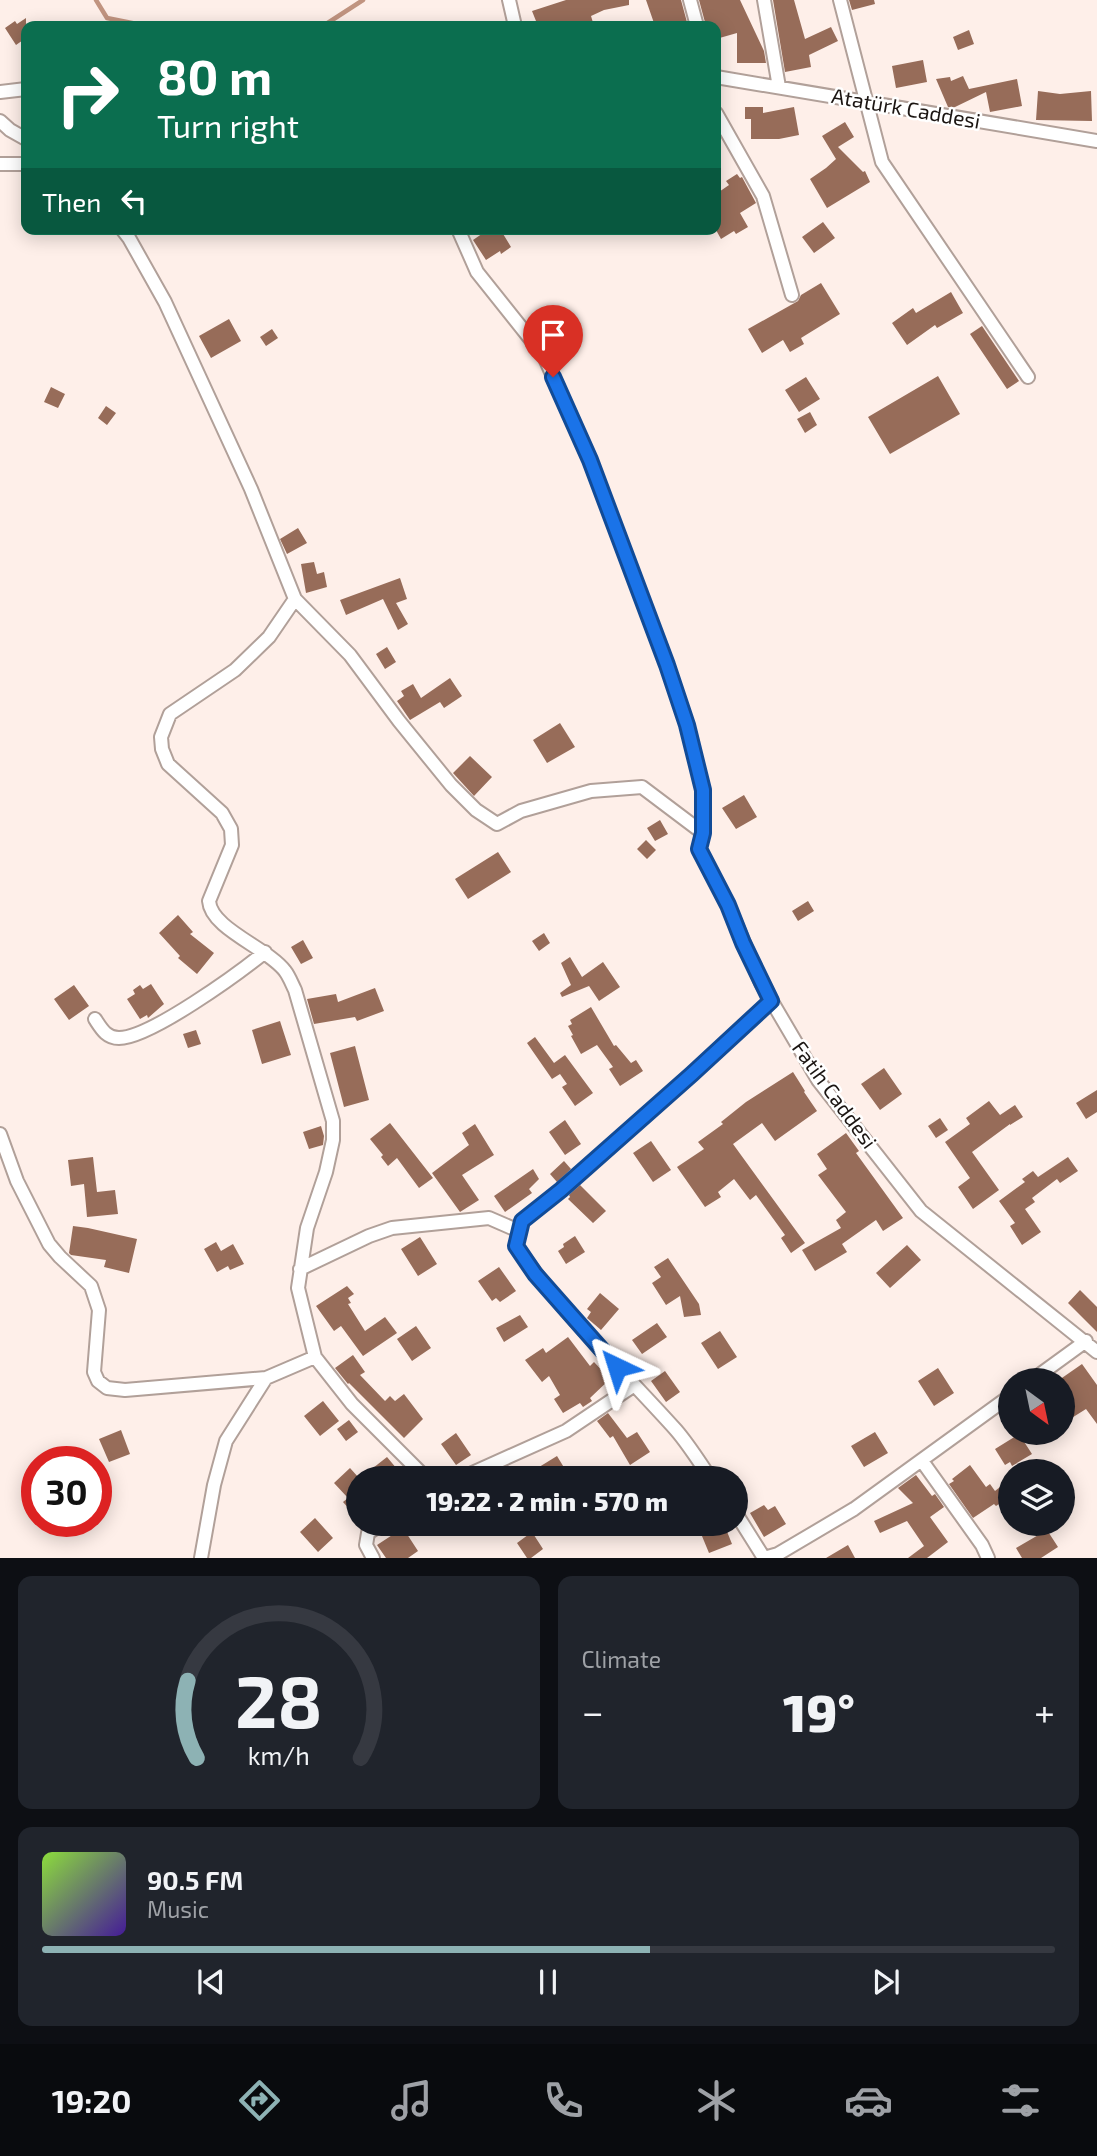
<!DOCTYPE html>
<meta charset="utf-8">
<style>
:root{--surface:#171b24;--page:#20242c;--text:#f1f3f6;--muted:#9ea1a6;--line:#363941;--accent:#8db2b4}
body{margin:0;font-family:"Exo 2",sans-serif;background:var(--page);color:var(--text);height:100vh;display:flex;flex-direction:column;font-size:26px;white-space:nowrap}
*{box-sizing:border-box;margin:0}
p{font-size:23px;color:var(--muted)}
.icon{flex:none;width:38px;height:38px;fill:none;stroke:currentColor;stroke-width:2;stroke-linecap:round;stroke-linejoin:round}
.map{position:relative;height:1558px;overflow:hidden}
.drawer{display:flex;flex-direction:column;gap:18px;padding:18px;background:#0d0f14;flex:1}
.drawer>*{flex:none}
.guide{position:absolute;left:21px;top:21px;width:700px;height:214px;border-radius:14px;box-shadow:0 4px 18px #0003;background:#0b6e4f;color:#fff;overflow:hidden}
.needle{width:46px;rotate:147deg}
.controls{position:absolute;left:998px;top:1368px;display:grid;gap:14px}
.controls a{display:grid;place-items:center;width:77px;height:77px;border-radius:50%;background:var(--surface);box-shadow:0 4px 18px #0003;font-size:35px}
.speed{position:absolute;left:21px;top:1446px;display:flex;gap:14px;font-size:35px;font-weight:700;text-align:center}
.speed>*{display:grid;place-content:center;width:91px;height:91px;border-radius:50%;background:var(--surface);box-shadow:0 4px 18px #0003;line-height:1}
.speed .limit{border:10px solid #d22;background:#fff;color:#111}
.pin{position:absolute;display:grid;place-items:center;width:60px;height:60px;color:#fff;margin:-72px -30px;border-radius:50% 50% 50% 0;rotate:-45deg;box-shadow:0 0 7px #0007}
.pin .icon{rotate:45deg}
.me{position:absolute;width:77px;margin:-38px;rotate:319deg;stroke-linejoin:round;filter:drop-shadow(0 0 5px #0008)}
.turn{display:flex;align-items:center;gap:24px;height:147px;padding:0 21px;font-size:32px}
.turn .icon{width:91px;height:91px;stroke-width:2.5}
.turn b{display:block;font-size:49px;line-height:60px}
.then{display:flex;align-items:center;height:66px;padding:0 21px;background:#0003;gap:14px;font-size:26px}
.big{font-size:52px;font-weight:800;line-height:1.1}
.drawer .widget{flex:1;display:flex;flex-direction:column;justify-content:center;gap:10px;min-width:0;padding:0 24px;border-radius:14px;background:var(--page)}
.drawer .dial{align-items:center;gap:0}
.dial svg{height:182px;overflow:visible;fill:none;stroke:var(--line);stroke-width:7;stroke-linecap:round;text-anchor:middle}
.dial text{fill:var(--text);stroke:none}
.song{display:flex;align-items:center;gap:21px}
.cover{width:84px;height:84px;border-radius:10px;background:linear-gradient(135deg,hsl(90 70% 55%),hsl(260 70% 35%))}
.played{height:7px;border-radius:4px;background:linear-gradient(90deg,var(--accent) 60%,var(--line) 60%)}
.keys{display:flex;justify-content:space-around;direction:ltr}
.heat{display:flex;justify-content:space-between;align-items:center;font-size:38px;direction:ltr}
.drawer .tiles{flex:1;display:grid;gap:18px;grid-template-columns:1fr 1fr}
.widget:last-child{grid-column:span 2}
.trip{position:absolute;left:346px;top:1466px;width:402px;height:70px;border-radius:35px;background:var(--surface);box-shadow:0 4px 18px #0003;font-weight:800;line-height:70px;text-align:center}
.dock{display:flex;height:112px;justify-content:space-around;align-items:center;background:#090b0e;color:var(--muted)}
.dock .icon{width:49px;height:49px}
.dock .current{color:var(--accent)}
.dock b{font-size:32px;color:var(--text)}
.map>svg:first-child{display:block}
.lines{fill:none;stroke-linecap:round;stroke-linejoin:round}
.stream{stroke:#c19480;stroke-width:4.5}
.building{fill:#976c59}
.minor-casing{stroke:#b1a099;stroke-width:16}
.minor{stroke:#fff;stroke-width:12}
.route-casing{stroke:#114b97;stroke-width:18}
.route{stroke:#1a73e8;stroke-width:12}
.labels{text-anchor:middle;stroke-width:5;stroke-linejoin:round;paint-order:stroke}
.street-label{font-size:21px;fill:#1b1512;stroke:#fff}
</style>
<div class="map">
<svg width="1097" height="1558" viewBox="0 0 1097 1558">
<rect width="100%" height="100%" fill="#feefe9"/>
<g class="lines">
<path class="stream" d="M 96,0 L 107,18 L 147,26
M 323,26 L 363,0"/>
</g>
<path class="building" d="M 566,0 L 629,0 L 629,5 L 604,10 L 591,16 L 594,26 L 538,26 L 532,11 Z
M 646,0 L 681,0 L 688,26 L 655,26 Z
M 699,0 L 740,0 L 764,51 L 766,63 L 737,63 L 737,33 L 716,39 L 716,26 L 706,26 Z
M 773,0 L 794,0 L 805,39 L 831,27 L 838,41 L 809,55 L 811,67 L 785,72 Z
M 849,0 L 874,0 L 875,4 L 852,10 Z
M 26,18 L 26,38 L 16,45 L 5,28 L 15,21 L 17,24 Z
M 969,30 L 974,44 L 958,50 L 953,37 Z
M 923,60 L 927,82 L 896,88 L 892,66 Z
M 963,76 L 969,89 L 1017,79 L 1022,106 L 990,112 L 986,92 L 953,108 L 948,107 L 936,79 L 950,77 L 951,81 Z
M 1038,91 L 1060,94 L 1091,91 L 1092,121 L 1036,120 Z
M 745,107 L 763,107 L 763,113 L 794,107 L 799,135 L 779,139 L 751,139 L 751,119 L 745,119 Z
M 845,122 L 854,137 L 838,147 L 863,172 L 865,171 L 870,182 L 827,208 L 810,179 L 826,168 L 836,159 L 822,136 Z
M 737,174 L 740,178 L 742,177 L 756,203 L 740,213 L 748,227 L 736,234 L 734,231 L 721,239 L 716,230 L 716,194 L 729,185 L 726,181 Z
M 823,222 L 835,238 L 814,253 L 802,237 Z
M 489,229 L 500,229 L 511,247 L 501,254 L 500,251 L 486,260 L 473,240 Z
M 821,283 L 840,314 L 801,338 L 804,344 L 790,352 L 783,340 L 762,353 L 748,329 L 798,301 L 801,295 Z
M 951,292 L 963,313 L 937,328 L 935,325 L 907,345 L 892,323 L 913,308 L 916,313 Z
M 229,319 L 241,341 L 211,358 L 199,336 Z
M 982,326 L 1019,381 L 1007,389 L 970,334 Z
M 272,329 L 278,338 L 266,346 L 260,337 Z
M 938,376 L 960,414 L 890,454 L 868,417 Z
M 806,377 L 820,399 L 799,412 L 785,390 Z
M 51,387 L 65,394 L 58,408 L 44,402 Z
M 106,406 L 116,413 L 107,425 L 98,418 Z
M 810,412 L 817,425 L 805,433 L 797,419 Z
M 298,528 L 307,543 L 287,554 L 280,539 Z
M 314,562 L 317,574 L 324,572 L 327,587 L 306,593 L 301,564 Z
M 400,578 L 407,599 L 396,603 L 408,624 L 398,630 L 383,599 L 346,615 L 340,600 Z
M 387,647 L 396,662 L 385,669 L 376,654 Z
M 450,678 L 462,696 L 444,708 L 440,702 L 410,720 L 397,701 L 404,696 L 401,691 L 413,684 L 421,698 Z
M 560,723 L 575,747 L 547,763 L 533,740 Z
M 470,756 L 492,777 L 474,796 L 453,773 Z
M 744,795 L 757,817 L 736,829 L 722,808 Z
M 660,820 L 668,834 L 655,841 L 647,828 Z
M 646,840 L 656,850 L 647,859 L 637,849 Z
M 498,852 L 511,872 L 468,899 L 455,879 Z
M 808,901 L 814,911 L 798,921 L 792,911 Z
M 178,915 L 193,932 L 190,934 L 214,953 L 197,974 L 178,958 L 180,956 L 159,933 Z
M 544,933 L 550,943 L 539,951 L 532,941 Z
M 303,940 L 313,958 L 301,964 L 291,947 Z
M 570,957 L 582,977 L 603,962 L 620,987 L 599,1001 L 589,986 L 562,997 L 560,993 L 571,985 L 561,963 Z
M 151,984 L 164,1004 L 148,1018 L 147,1015 L 140,1019 L 127,999 L 135,994 L 133,990 L 140,985 L 143,989 Z
M 74,985 L 89,1006 L 69,1020 L 54,999 Z
M 375,988 L 384,1011 L 357,1021 L 355,1017 L 314,1024 L 307,999 L 336,994 L 338,1002 Z
M 591,1007 L 614,1046 L 616,1045 L 631,1063 L 636,1060 L 643,1071 L 620,1086 L 609,1069 L 613,1067 L 597,1045 L 581,1054 L 571,1036 L 573,1035 L 568,1026 L 572,1024 L 570,1020 Z
M 280,1021 L 291,1055 L 262,1064 L 252,1030 Z
M 196,1030 L 201,1044 L 188,1048 L 183,1034 Z
M 535,1037 L 554,1063 L 565,1055 L 593,1093 L 575,1106 L 562,1087 L 567,1084 L 560,1074 L 552,1079 L 527,1043 Z
M 355,1046 L 369,1100 L 344,1107 L 330,1053 Z
M 884,1068 L 902,1094 L 880,1110 L 861,1084 Z
M 793,1072 L 805,1091 L 804,1092 L 817,1111 L 775,1141 L 762,1123 L 733,1144 L 805,1243 L 791,1253 L 781,1238 L 785,1235 L 756,1195 L 750,1200 L 734,1179 L 718,1192 L 721,1197 L 705,1207 L 677,1167 L 704,1149 L 698,1142 L 723,1124 L 721,1122 L 746,1102 Z
M 1097,1090 L 1097,1112 L 1086,1119 L 1076,1103 Z
M 989,1101 L 1000,1115 L 1015,1105 L 1023,1117 L 1010,1125 L 1010,1124 L 972,1152 L 999,1190 L 973,1209 L 958,1187 L 970,1178 L 945,1142 L 970,1124 L 966,1118 Z
M 940,1118 L 948,1130 L 936,1138 L 928,1126 Z
M 565,1120 L 581,1144 L 565,1155 L 549,1132 Z
M 390,1123 L 433,1178 L 419,1188 L 397,1158 L 388,1166 L 381,1157 L 383,1155 L 370,1139 Z
M 475,1124 L 494,1155 L 462,1175 L 479,1200 L 460,1212 L 432,1173 L 469,1145 L 462,1133 Z
M 321,1126 L 324,1136 L 323,1145 L 309,1149 L 303,1132 Z
M 846,1133 L 859,1151 L 856,1153 L 903,1218 L 883,1231 L 876,1220 L 842,1244 L 847,1252 L 815,1271 L 802,1250 L 841,1228 L 836,1220 L 846,1212 L 818,1175 L 827,1169 L 817,1154 Z
M 651,1141 L 671,1170 L 653,1182 L 633,1153 Z
M 93,1157 L 97,1192 L 115,1190 L 118,1214 L 87,1217 L 84,1184 L 71,1186 L 68,1160 Z
M 1068,1157 L 1078,1171 L 1060,1183 L 1057,1179 L 1032,1198 L 1035,1202 L 1025,1209 L 1041,1232 L 1022,1245 L 1010,1226 L 1015,1223 L 999,1201 L 1025,1182 L 1022,1179 L 1033,1171 L 1038,1177 Z
M 564,1161 L 571,1169 L 557,1182 L 550,1174 Z
M 533,1169 L 539,1179 L 529,1189 L 532,1193 L 505,1212 L 494,1196 Z
M 580,1185 L 606,1211 L 593,1223 L 568,1199 L 570,1197 L 569,1195 Z
M 73,1226 L 88,1228 L 137,1239 L 129,1273 L 104,1267 L 106,1260 L 71,1255 L 69,1253 Z
M 575,1236 L 585,1252 L 566,1264 L 558,1251 L 564,1247 L 563,1244 Z
M 420,1237 L 437,1264 L 418,1276 L 401,1249 Z
M 216,1242 L 221,1251 L 233,1244 L 244,1264 L 230,1270 L 228,1266 L 217,1272 L 204,1249 Z
M 907,1245 L 921,1260 L 890,1288 L 876,1273 Z
M 668,1258 L 699,1304 L 701,1315 L 684,1317 L 680,1296 L 666,1305 L 652,1283 L 661,1277 L 654,1267 Z
M 499,1267 L 516,1291 L 500,1302 L 496,1298 L 492,1301 L 478,1281 Z
M 347,1286 L 354,1294 L 348,1298 L 351,1303 L 348,1304 L 365,1331 L 385,1317 L 397,1333 L 363,1356 L 341,1326 L 334,1331 L 316,1306 Z
M 1080,1290 L 1097,1307 L 1097,1332 L 1068,1303 Z
M 600,1293 L 619,1309 L 601,1330 L 587,1318 L 591,1312 L 587,1309 Z
M 520,1315 L 528,1327 L 504,1342 L 496,1328 Z
M 657,1323 L 667,1337 L 642,1354 L 632,1340 Z
M 416,1326 L 431,1348 L 412,1361 L 397,1339 Z
M 720,1331 L 737,1357 L 718,1369 L 701,1343 Z
M 568,1337 L 590,1366 L 594,1362 L 610,1379 L 590,1398 L 592,1401 L 583,1407 L 580,1403 L 563,1413 L 554,1399 L 560,1395 L 549,1376 L 542,1382 L 525,1360 L 543,1348 L 546,1353 Z
M 353,1355 L 365,1372 L 360,1375 L 385,1401 L 390,1396 L 395,1401 L 404,1394 L 423,1419 L 404,1438 L 349,1383 L 348,1384 L 335,1368 Z
M 1082,1364 L 1097,1385 L 1097,1424 L 1086,1409 L 1062,1424 L 1062,1381 L 1059,1380 Z
M 938,1368 L 954,1393 L 934,1406 L 918,1381 Z
M 665,1371 L 680,1392 L 666,1402 L 651,1381 Z
M 323,1401 L 339,1421 L 320,1436 L 304,1416 Z
M 608,1413 L 627,1438 L 637,1432 L 650,1452 L 630,1465 L 613,1436 L 610,1438 L 597,1421 Z
M 349,1420 L 358,1432 L 346,1441 L 337,1429 Z
M 121,1430 L 130,1454 L 109,1462 L 99,1439 Z
M 875,1432 L 888,1453 L 864,1467 L 851,1446 Z
M 456,1433 L 471,1455 L 456,1465 L 441,1444 Z
M 1019,1434 L 1032,1454 L 1012,1466 L 1010,1462 L 1005,1465 L 995,1449 Z
M 557,1456 L 571,1479 L 536,1479 L 531,1472 Z
M 387,1457 L 397,1469 L 393,1473 L 398,1479 L 359,1479 Z
M 970,1465 L 986,1487 L 990,1484 L 995,1491 L 1000,1487 L 1008,1498 L 996,1506 L 994,1504 L 973,1518 L 949,1484 L 954,1481 L 952,1479 Z
M 350,1468 L 359,1478 L 359,1511 L 355,1506 L 350,1510 L 343,1502 L 348,1498 L 334,1483 Z
M 916,1475 L 932,1496 L 935,1494 L 944,1507 L 930,1517 L 948,1542 L 927,1558 L 908,1558 L 924,1546 L 907,1521 L 880,1533 L 874,1521 L 913,1503 L 898,1488 Z
M 764,1505 L 768,1510 L 775,1506 L 786,1524 L 764,1537 L 750,1513 Z
M 315,1518 L 333,1538 L 318,1552 L 300,1532 Z
M 697,1524 L 724,1524 L 732,1544 L 709,1553 Z
M 403,1528 L 418,1551 L 408,1558 L 386,1558 L 377,1545 Z
M 1047,1530 L 1058,1547 L 1041,1558 L 1022,1558 L 1016,1548 Z
M 532,1532 L 543,1549 L 531,1558 L 527,1558 L 517,1543 Z
M 848,1545 L 855,1558 L 826,1558 Z"/>
<g class="lines">
<g class="minor-casing">
<path id="minor" d="M 509,0 L 515,26
M 690,0 L 697,26
M 764,0 L 779,87
M 840,0 L 882,162 L 1028,377
M 716,77 L 1097,141
M 0,92 L 26,89
M 716,113 L 763,196 L 792,295
M 0,121 L 10,130 L 26,139
M 0,164 L 26,164
M 122,229 L 129,238 L 165,302 L 251,489 L 295,599 L 350,655 L 399,721 L 451,785 L 476,810 L 497,824 L 521,811 L 591,791 L 642,787 L 703,833
M 458,229 L 477,272 L 544,356 L 590,460 L 667,665 L 687,725 L 703,790 L 703,833 L 699,849 L 728,905 L 761,983 L 818,1080 L 921,1211 L 1097,1352
M 295,599 L 269,637 L 235,670 L 170,714 L 161,737 L 162,749 L 168,764 L 222,813 L 231,829 L 232,845 L 209,901 C 211,929 268,948 285,971 C 289,976 292,984 295,990 L 333,1121 L 333,1140 L 326,1172 L 307,1228 L 298,1288 L 315,1357 L 352,1404 L 427,1479
M 95,1019 C 101,1028 106,1038 119,1038 C 150,1038 239,973 265,952
M 0,1134 L 17,1181 L 49,1244 L 60,1257 L 91,1286 L 99,1310 L 94,1372 L 98,1381 L 107,1388 L 125,1390 L 266,1378 L 315,1357
M 300,1269 L 369,1236 L 392,1228 L 489,1218 L 519,1231
M 1031,1381 L 1086,1341
M 922,1461 L 982,1545 L 988,1558
M 459,1479 L 566,1431 L 633,1386
M 711,1479 C 700,1463 689,1445 676,1430 C 622,1370 562,1313 516,1246 L 522,1221 L 561,1190 L 692,1074 L 771,1001
M 737,1515 L 764,1558
M 201,1558 L 214,1485 L 226,1441 L 266,1378
M 373,1558 L 366,1545 L 368,1533 L 382,1524
M 764,1558 L 778,1554 L 854,1509 L 1010,1396"/>
</g>
<use href="#minor" class="minor"/>
</g>
<g class="lines">
<g class="route-casing">
<path id="route" d="M 553,377 L 590,460 L 667,665 L 687,725 L 703,790 L 703,833 L 699,849 L 728,905 L 743,943 L 771,1001 L 692,1074 L 561,1190 L 522,1221 L 516,1246 L 535,1274 L 617,1367"/>
</g>
<use href="#route" class="route"/>
</g>
<g class="labels">
<g class="street-label">
<text transform="translate(906 109) rotate(10)" y="7">Atatürk Caddesi</text>
<text transform="translate(834 1095) rotate(54)" y="7">Fatih Caddesi</text>
</g>
</g>
</svg>
<div class="controls">
<a><svg class="needle" viewBox="-14 -14 28 28"><path d="M0-13l5 13h-10z" fill="#e53935"/><path d="M0 13l5-13h-10z" fill="#9ea1a6"/></svg></a>
<a><svg class="icon" aria-label="layers" viewBox="0 0 24 24"><path d="M12 4l9 5-9 5-9-5zM3 14l9 5 9-5"/></svg></a>
</div>
<div class="speed"><div class="limit">30</div></div>
<div class="pin" style="left:553px;top:377px;background:#d93025"><svg class="icon" aria-label="arrive" viewBox="0 0 24 24"><path d="M6 21V4h12l-3 4 3 4H6"/></svg></div>
<svg class="me" style="left:617px;top:1367px" viewBox="-20 -20 40 40"><path d="M0-17L14 15 0 8-14 15z" fill="#1a73e8" stroke="#fff" stroke-width="4"/></svg>
<div class="trip">19:22 · 2 min · 570 m</div>
<div class="guide">
<div class="turn"><svg class="icon" aria-label="right" viewBox="0 0 24 24"><path d="M7 20v-9h11M14 6l5 5-5 5"/></svg><div><b>80 m</b>Turn right</div></div>
<div class="then">Then<svg class="icon" aria-label="left" viewBox="0 0 24 24"><path d="M17 20v-9H6M10 6l-5 5 5 5"/></svg></div>
</div>
</div>
<section class="drawer">
<div class="tiles">
<div class="widget dial"><svg viewBox="0 0 100 80">
<path d="M14 69A42 42 0 1 1 86 69"/>
<path d="M14 69A42 42 0 0 1 10 35" stroke="#8db2b4"/>
<text x="50" y="56" font-size="32" font-weight="700">28</text>
<text x="50" y="72" font-size="11">km/h</text>
</svg></div>
<div class="widget"><p>Climate</p>
<div class="heat"><a>−</a><b class="big">19°</b><a>+</a></div>
</div>
<div class="widget">
<div class="song"><i class="cover"></i><div><b>90.5 FM</b><p>Music</p></div></div>
<div class="played"></div>
<div class="keys"><svg class="icon" aria-label="previous" viewBox="0 0 24 24"><path d="M18 5L8 12l10 7zM5 5v14"/></svg><svg class="icon" aria-label="pause" viewBox="0 0 24 24"><path d="M8 5v14M16 5v14"/></svg><svg class="icon" aria-label="next" viewBox="0 0 24 24"><path d="M6 5l10 7-10 7zM19 5v14"/></svg></div>
</div>
</div>
</section>
<nav class="dock">
<b>19:20</b>
<svg class="icon current" aria-label="directions" viewBox="0 0 24 24"><path d="M12 3l9 9-9 9-9-9zM9 14v-3h6M13 9l2 2-2 2"/></svg>
<svg class="icon" aria-label="music" viewBox="0 0 24 24"><path d="M9 18V5l10-2v13"/><circle cx="6" cy="18" r="3"/><circle cx="16" cy="16" r="3"/></svg>
<svg class="icon" aria-label="phone" viewBox="0 0 24 24"><path d="M5 4h4l2 5-3 2q2 4 5 5l2-3 5 2v4C11 20 4 13 5 4z"/></svg>
<svg class="icon" aria-label="climate" viewBox="0 0 24 24"><path d="M12 3v18M4 7l16 10M4 17L20 7"/></svg>
<svg class="icon" aria-label="car" viewBox="0 0 24 24"><path d="M5 17H2v-5l4-1 3-4h7l3 4 3 1v5h-3M9 17h6M6 11h13"/><circle cx="7" cy="17" r="2"/><circle cx="17" cy="17" r="2"/></svg>
<svg class="icon" aria-label="filters" viewBox="0 0 24 24"><path d="M4 7h16M4 17h16"/><circle cx="9" cy="7" r="2"/><circle cx="15" cy="17" r="2"/></svg>
</nav>
